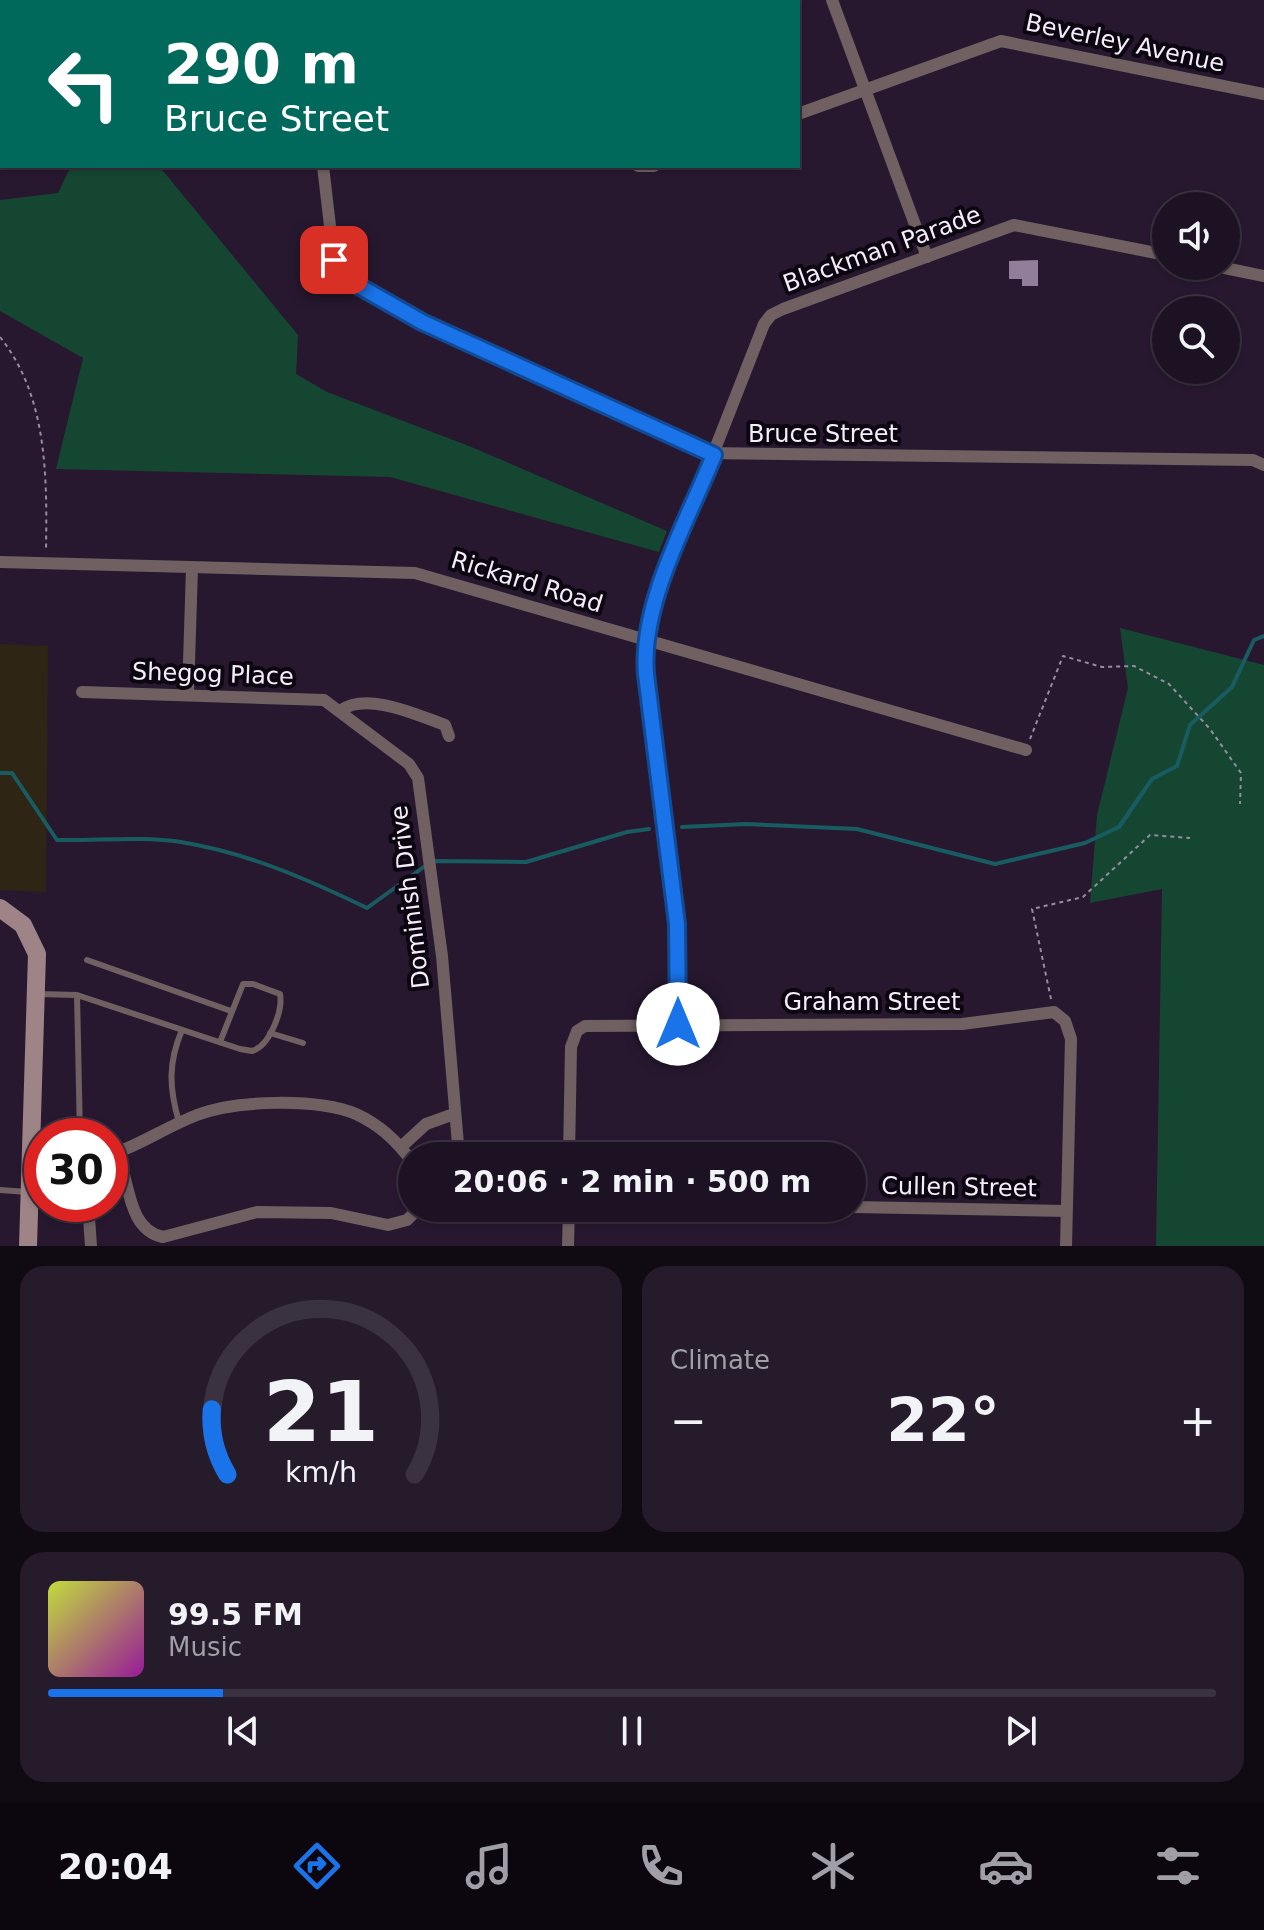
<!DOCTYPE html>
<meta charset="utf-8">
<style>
:root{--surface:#1d1223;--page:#251b2b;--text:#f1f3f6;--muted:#a09ea6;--line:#3b3241;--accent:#1a73e8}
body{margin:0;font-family:"DejaVu Sans",sans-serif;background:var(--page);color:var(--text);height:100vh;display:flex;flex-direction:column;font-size:30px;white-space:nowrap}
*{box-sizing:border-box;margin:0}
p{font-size:26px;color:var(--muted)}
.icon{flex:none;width:44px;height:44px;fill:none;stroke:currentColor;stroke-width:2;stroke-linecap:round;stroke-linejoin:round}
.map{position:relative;height:1246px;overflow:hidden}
.panel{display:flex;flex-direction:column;gap:20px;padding:20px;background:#100a13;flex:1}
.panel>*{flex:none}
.guide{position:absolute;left:0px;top:0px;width:800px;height:168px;box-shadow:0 2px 6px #0004,0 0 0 2px var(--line);background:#00695c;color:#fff;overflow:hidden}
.controls{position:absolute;left:1152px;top:192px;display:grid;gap:16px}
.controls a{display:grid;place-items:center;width:88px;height:88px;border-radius:50%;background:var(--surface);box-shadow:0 2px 6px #0004,0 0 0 2px var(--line);font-size:40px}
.speed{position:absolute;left:24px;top:1118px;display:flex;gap:16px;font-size:40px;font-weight:700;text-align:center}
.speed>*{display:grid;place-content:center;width:104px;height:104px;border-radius:50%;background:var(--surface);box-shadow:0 2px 6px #0004,0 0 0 2px var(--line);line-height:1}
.speed .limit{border:12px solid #d22;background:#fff;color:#111}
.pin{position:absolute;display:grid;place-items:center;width:68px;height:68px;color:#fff;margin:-34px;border-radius:16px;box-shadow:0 4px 12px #0006}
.me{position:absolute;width:88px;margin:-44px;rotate:0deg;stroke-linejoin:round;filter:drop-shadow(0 0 6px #0008)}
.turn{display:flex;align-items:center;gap:28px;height:168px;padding:0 32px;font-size:36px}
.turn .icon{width:104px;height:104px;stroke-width:2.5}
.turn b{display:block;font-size:56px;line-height:68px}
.big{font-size:60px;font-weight:600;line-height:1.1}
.panel .widget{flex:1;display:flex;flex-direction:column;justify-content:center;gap:12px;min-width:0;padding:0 28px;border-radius:24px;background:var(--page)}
.panel .dial{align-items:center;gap:0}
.dial svg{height:208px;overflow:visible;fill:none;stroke:var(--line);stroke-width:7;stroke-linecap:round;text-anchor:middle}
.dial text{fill:var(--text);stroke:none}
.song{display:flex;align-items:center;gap:24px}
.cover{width:96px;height:96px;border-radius:12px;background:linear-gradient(135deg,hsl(70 70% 55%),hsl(300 70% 35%))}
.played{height:8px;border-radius:4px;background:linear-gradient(90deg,var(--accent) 15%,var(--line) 15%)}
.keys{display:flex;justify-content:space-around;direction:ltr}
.heat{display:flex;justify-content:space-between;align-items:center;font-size:44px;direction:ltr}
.panel .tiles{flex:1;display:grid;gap:20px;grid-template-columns:1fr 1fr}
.widget:last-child{grid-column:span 2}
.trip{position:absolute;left:398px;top:1142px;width:468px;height:80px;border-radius:40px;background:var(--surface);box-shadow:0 2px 6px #0004,0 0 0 2px var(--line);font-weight:600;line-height:80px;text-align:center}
.menu{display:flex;height:128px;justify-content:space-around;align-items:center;background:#0c070e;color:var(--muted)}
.menu .icon{width:56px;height:56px}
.menu .selected{color:var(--accent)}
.menu b{font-size:36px;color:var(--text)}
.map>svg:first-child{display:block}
.education{fill:#2e2515}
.green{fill:#154632}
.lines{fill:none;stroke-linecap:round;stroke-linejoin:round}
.stream{stroke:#185c61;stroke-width:4}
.building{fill:#907e9a}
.path{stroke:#988c9f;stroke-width:2;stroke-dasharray:4 4;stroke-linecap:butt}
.lane{stroke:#706061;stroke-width:6}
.street{stroke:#706061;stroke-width:12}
.secondary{stroke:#9e8487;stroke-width:18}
.route-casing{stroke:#114b97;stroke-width:20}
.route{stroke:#1a73e8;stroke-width:14}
.labels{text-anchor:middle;stroke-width:8;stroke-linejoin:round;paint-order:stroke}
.street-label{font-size:24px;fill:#f6ecfc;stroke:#0c0610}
</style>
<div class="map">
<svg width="1264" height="1246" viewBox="0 0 1264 1246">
<rect width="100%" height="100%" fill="#27182f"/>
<path class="education" d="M 0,644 L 48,646 L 46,892 L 0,890 Z"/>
<path class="green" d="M 71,166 L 159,166 L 298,335 L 296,374 L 327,392 L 469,446 L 667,531 L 659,552 L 390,477 L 56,469 L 83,358 L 0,311 L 0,200 L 58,193 Z
M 1120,628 L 1264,665 L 1264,1246 L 1156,1246 L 1162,889 L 1090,903 L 1097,815 L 1128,688 Z"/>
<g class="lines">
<path class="stream" d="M 0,773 L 12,773 L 57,840 C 97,841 141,836 181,842 C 248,853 307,879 367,908 L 432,861 L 526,862 L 627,832 L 649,829
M 682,827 L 746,824 L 857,829 L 995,864 L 1085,843 L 1119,827 L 1152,779 L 1177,766 L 1190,725 L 1232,687 L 1254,640 L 1264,636"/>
</g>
<path class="building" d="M 1038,260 L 1038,286 L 1022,286 L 1022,279 L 1009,279 L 1009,261 Z"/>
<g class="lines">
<path class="path" d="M 0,337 C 48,397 47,478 46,551
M 1030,739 L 1063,656 L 1102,667 L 1134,666 L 1169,684 L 1210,729 L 1241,773 L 1240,804
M 1051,999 L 1032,909 L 1083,897 L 1150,835 L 1190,838"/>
<path class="lane" d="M 87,960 L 231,1011
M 37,994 L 77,995
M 270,1033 L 303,1043
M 179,1122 C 169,1088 168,1063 182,1030
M 80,1136 L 77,995 L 240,1049 L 252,1051 C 270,1046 283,1010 280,994 L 253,984 L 243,984 L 220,1042
M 0,1190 L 28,1192"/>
<path class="street" d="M 832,0 L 927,257
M 179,2 L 179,0
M 798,114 L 1001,41 L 1264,94
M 323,166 L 334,260 L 350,281 L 422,322 L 704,453 L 1253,460 L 1264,465
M 638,166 L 654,166
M 1215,266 L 1264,276
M 0,562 L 415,573 L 1026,750
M 82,692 L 324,700 L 409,764 L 418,778 L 442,956 L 459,1156
M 188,694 L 192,568
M 340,711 C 366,691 417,715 445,725 L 449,736
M 678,1024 L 677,924 L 646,674 L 645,640 L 657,597 L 764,324 L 771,315 L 783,309 L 1014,225 L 1166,255
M 401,1147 L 426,1124 L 454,1114
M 117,1153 C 130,1181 127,1230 163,1237 L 257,1212 L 331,1213 L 388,1225 L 407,1220 L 419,1208
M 113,1154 C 142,1144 168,1126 197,1115 C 236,1100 317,1098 356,1114 C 378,1124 398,1142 412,1162
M 569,1156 L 571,1047 L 577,1031 L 585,1026 L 962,1024 L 1054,1012 L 1065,1021 L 1071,1039 L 1066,1246
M 88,1204 L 91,1246
M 852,1207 L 1066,1211
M 568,1246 L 569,1208"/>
<path class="secondary" d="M 0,908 L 23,925 L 37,954 L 28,1246"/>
</g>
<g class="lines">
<g class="route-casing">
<path id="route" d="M 334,260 L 350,281 L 422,322 L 714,455 C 688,520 640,603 646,674 L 677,924 L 678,1024"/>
</g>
<use href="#route" class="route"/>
</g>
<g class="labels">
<g class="street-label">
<text transform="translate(1125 43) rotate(12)" y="8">Beverley Avenue</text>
<text transform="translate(882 249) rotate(-20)" y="8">Blackman Parade</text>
<text x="823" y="442">Bruce Street</text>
<text transform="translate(527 582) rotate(17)" y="8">Rickard Road</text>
<text transform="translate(213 674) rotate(2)" y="8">Shegog Place</text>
<text transform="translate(410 897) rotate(-97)" y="8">Dominish Drive</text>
<text x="872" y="1010">Graham Street</text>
<text transform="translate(959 1187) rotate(1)" y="8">Cullen Street</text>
</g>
</g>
</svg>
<div class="controls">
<a><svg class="icon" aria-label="sound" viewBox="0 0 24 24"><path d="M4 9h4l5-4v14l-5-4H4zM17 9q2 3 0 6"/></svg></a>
<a><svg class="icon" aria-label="search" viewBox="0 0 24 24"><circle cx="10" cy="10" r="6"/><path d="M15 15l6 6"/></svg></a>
</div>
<div class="speed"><div class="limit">30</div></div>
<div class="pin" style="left:334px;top:260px;background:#d93025"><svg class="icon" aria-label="arrive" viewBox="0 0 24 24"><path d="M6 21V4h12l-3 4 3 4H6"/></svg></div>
<svg class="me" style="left:678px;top:1024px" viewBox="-20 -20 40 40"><circle r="19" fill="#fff"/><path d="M0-13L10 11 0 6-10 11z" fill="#1a73e8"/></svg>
<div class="trip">20:06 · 2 min · 500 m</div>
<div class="guide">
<div class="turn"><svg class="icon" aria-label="left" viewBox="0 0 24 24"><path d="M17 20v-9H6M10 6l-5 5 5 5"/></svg><div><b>290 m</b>Bruce Street</div></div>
</div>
</div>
<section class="panel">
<div class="tiles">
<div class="widget dial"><svg viewBox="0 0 100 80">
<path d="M14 69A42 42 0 1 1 86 69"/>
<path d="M14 69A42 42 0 0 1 8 44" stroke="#1a73e8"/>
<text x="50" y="56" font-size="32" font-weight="700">21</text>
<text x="50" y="72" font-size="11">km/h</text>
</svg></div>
<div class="widget"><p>Climate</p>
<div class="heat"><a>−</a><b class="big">22°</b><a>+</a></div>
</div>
<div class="widget">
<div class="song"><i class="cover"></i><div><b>99.5 FM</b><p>Music</p></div></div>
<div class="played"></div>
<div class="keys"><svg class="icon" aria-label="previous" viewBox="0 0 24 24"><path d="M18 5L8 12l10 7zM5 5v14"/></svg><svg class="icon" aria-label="pause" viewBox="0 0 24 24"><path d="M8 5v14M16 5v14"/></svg><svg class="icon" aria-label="next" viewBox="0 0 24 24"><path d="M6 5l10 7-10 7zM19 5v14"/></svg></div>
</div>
</div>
</section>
<nav class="menu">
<b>20:04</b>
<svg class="icon selected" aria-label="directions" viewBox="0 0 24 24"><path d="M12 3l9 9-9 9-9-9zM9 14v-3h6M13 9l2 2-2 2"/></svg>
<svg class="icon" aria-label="music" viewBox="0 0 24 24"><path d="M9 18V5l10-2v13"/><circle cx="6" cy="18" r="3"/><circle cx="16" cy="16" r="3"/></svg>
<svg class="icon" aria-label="phone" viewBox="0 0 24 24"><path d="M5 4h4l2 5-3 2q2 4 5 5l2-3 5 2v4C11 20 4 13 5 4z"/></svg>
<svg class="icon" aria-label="climate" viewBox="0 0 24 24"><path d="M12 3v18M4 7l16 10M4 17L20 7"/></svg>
<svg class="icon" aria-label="car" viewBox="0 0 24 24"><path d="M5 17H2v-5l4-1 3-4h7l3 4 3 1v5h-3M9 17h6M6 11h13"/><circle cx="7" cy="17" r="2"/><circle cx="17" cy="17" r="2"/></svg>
<svg class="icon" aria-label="filters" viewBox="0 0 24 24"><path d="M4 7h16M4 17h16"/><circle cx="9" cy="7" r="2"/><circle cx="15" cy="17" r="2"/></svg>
</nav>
